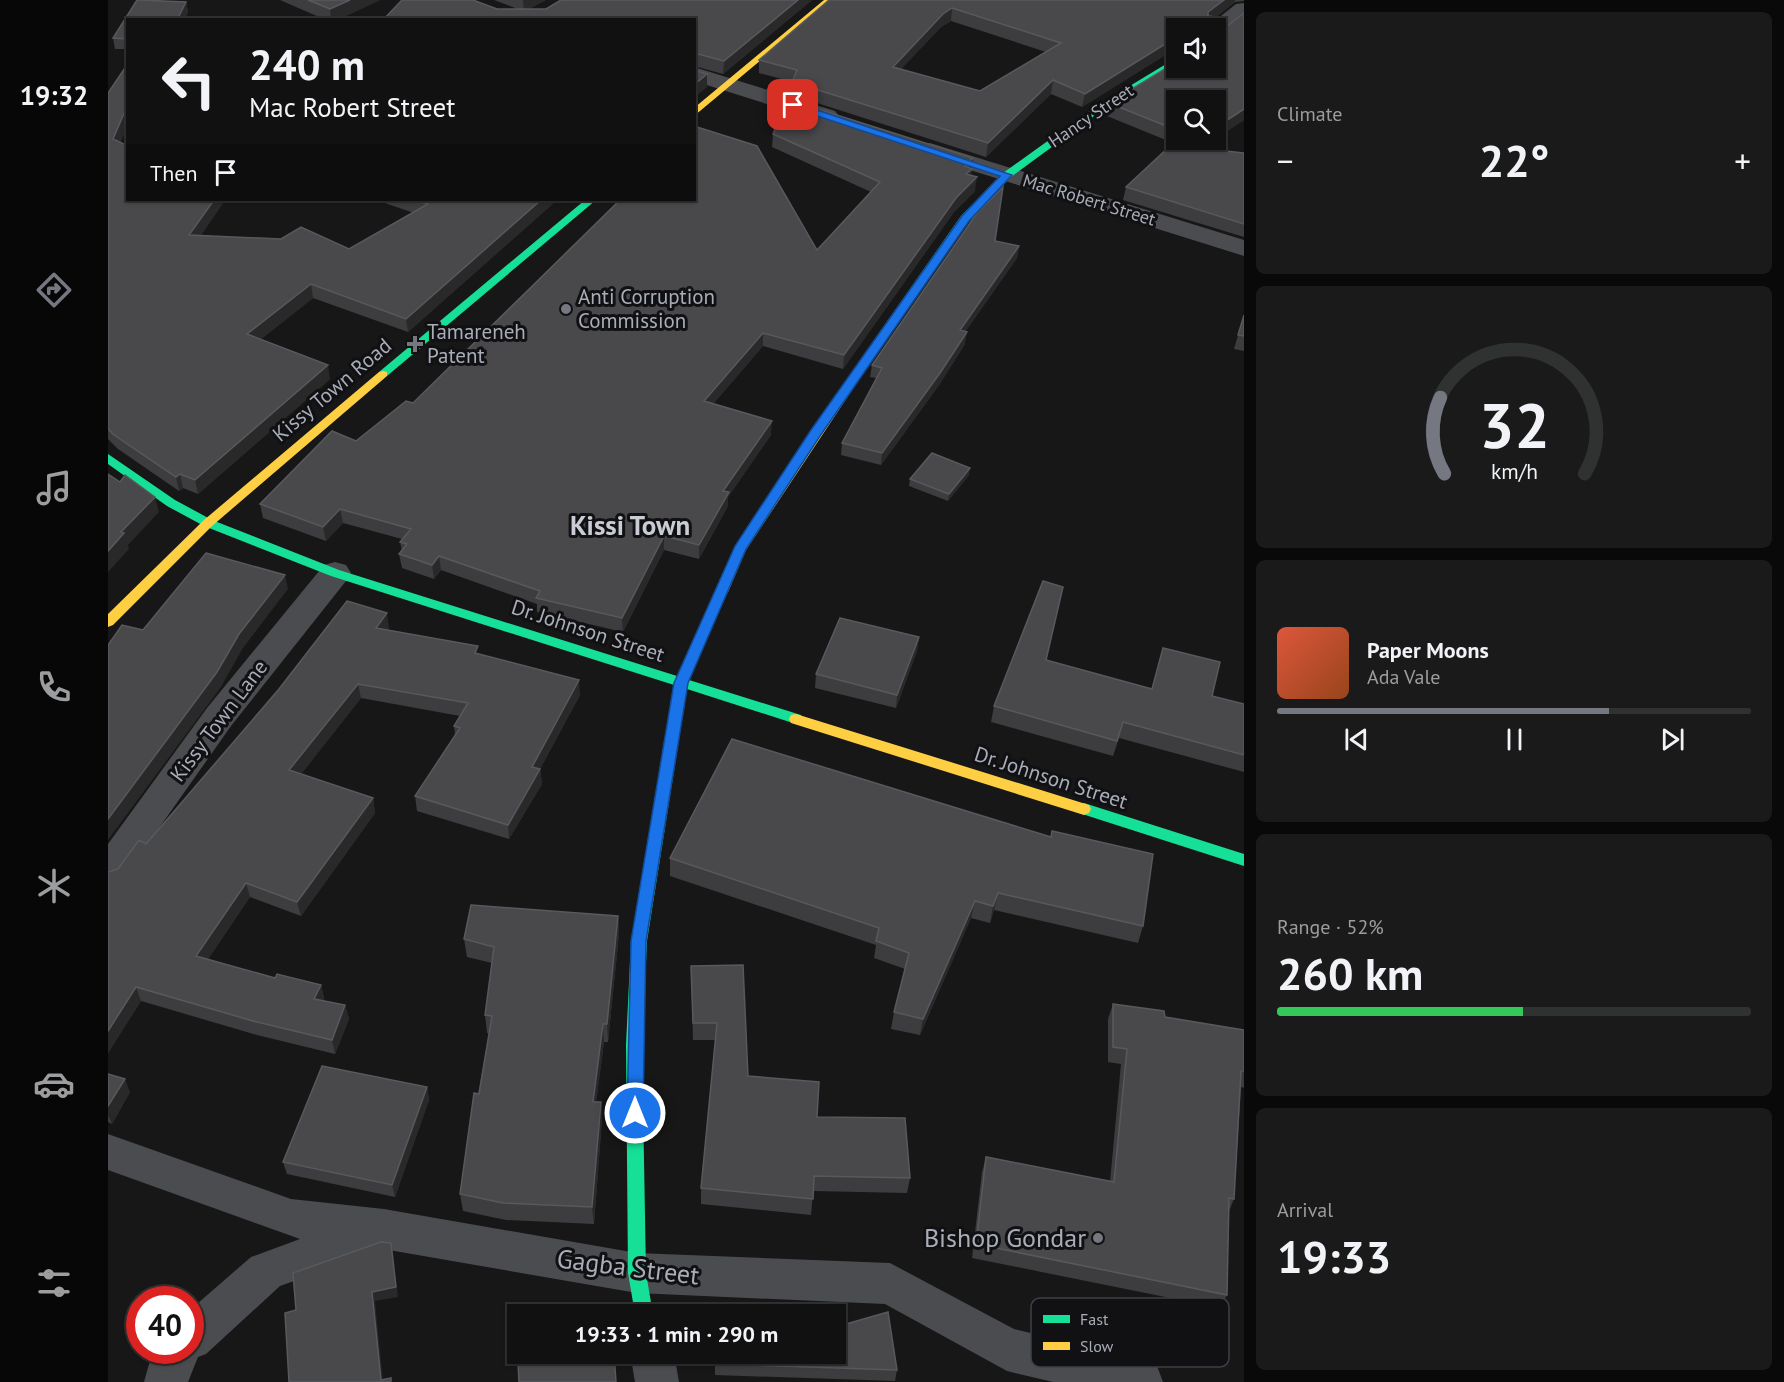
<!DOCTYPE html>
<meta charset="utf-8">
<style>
:root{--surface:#111;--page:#1a1a1a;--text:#f1f3f6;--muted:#9c9d9f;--line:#303131;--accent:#757880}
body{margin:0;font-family:"PT Sans",sans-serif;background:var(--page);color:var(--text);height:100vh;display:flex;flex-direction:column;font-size:22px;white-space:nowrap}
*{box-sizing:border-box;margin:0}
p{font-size:20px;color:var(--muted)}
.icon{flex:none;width:33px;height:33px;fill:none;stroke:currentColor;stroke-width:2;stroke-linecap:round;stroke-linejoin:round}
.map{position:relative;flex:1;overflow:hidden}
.panel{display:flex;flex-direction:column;gap:12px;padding:12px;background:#090909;width:540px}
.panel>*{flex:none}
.hud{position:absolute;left:18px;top:18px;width:570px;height:183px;border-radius:0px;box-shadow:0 2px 4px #0004,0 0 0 2px var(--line);background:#111;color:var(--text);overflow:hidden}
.controls{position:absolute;left:1058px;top:18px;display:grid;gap:12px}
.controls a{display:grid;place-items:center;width:60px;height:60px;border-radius:0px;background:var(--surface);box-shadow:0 2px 4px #0004,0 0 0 2px var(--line);font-size:30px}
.speed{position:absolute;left:18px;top:1286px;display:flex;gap:12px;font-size:30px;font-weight:700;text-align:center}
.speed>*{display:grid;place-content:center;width:78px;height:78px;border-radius:50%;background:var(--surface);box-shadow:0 2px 4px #0004,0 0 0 2px var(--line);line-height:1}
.speed .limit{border:9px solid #d22;background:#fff;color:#111}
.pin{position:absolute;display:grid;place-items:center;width:51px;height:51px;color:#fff;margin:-26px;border-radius:12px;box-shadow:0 3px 9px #0006}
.me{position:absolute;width:66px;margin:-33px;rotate:0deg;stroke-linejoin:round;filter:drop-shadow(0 0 4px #0008)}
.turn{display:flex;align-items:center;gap:21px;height:126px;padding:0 24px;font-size:27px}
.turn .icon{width:78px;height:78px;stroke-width:2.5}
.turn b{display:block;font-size:42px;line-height:51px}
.then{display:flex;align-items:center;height:57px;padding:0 24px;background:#0003;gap:12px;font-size:22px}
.big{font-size:45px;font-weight:800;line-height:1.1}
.panel .card{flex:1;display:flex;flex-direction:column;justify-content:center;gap:9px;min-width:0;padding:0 21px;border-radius:9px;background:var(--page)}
.panel .dial{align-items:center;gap:0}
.dial svg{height:156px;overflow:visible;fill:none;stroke:var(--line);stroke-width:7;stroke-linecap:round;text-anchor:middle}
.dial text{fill:var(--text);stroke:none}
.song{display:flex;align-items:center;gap:18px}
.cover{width:72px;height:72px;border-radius:9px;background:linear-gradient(135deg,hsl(10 70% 55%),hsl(20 70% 35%))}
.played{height:6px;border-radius:3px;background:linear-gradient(90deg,var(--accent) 70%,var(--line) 70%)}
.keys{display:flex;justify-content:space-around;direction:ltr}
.heat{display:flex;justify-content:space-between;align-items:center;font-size:33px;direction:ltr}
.charge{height:9px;border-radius:4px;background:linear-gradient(90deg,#34c759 52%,var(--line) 0)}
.trip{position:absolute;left:399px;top:1304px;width:339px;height:60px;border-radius:0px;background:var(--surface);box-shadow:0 2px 4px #0004,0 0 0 2px var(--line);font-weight:800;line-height:60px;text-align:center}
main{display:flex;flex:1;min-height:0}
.tab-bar{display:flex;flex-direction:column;width:108px;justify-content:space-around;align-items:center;background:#070707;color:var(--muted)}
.tab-bar .icon{width:42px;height:42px}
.tab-bar .selected{color:var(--accent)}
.tab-bar b{font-size:27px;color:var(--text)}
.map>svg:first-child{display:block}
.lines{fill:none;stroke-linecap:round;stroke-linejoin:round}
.street{fill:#4b4c50;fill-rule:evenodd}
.fast{fill:#16e098;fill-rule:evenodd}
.slow{fill:#ffcf43;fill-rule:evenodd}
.wall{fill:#3d3d3f;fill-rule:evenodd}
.shaded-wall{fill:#29292a}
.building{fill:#49494c;stroke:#58595d;stroke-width:1.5;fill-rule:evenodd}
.route{fill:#1a73e8;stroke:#114b97;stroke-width:1.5}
.poi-dot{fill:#757880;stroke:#111113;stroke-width:2}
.labels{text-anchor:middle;stroke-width:6;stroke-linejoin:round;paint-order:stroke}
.far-street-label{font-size:18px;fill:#a8adb8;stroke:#111113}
.poi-label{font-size:21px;fill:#a8adb8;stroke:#111113;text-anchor:start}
.street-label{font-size:21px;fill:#a8adb8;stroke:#111113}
.near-poi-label{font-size:26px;fill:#a8adb8;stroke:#111113;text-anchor:end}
.near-street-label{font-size:26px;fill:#a8adb8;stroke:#111113}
.district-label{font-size:27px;font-weight:bold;fill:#c9ccd4;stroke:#111113}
.key{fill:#111113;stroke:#3e4045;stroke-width:1.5}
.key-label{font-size:16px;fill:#a8adb8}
</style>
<main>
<nav class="tab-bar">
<b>19:32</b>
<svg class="icon selected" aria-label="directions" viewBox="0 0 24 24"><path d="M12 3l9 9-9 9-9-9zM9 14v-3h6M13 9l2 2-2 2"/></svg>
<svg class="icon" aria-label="music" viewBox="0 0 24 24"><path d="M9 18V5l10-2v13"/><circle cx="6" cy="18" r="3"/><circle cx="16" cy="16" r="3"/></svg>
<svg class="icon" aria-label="phone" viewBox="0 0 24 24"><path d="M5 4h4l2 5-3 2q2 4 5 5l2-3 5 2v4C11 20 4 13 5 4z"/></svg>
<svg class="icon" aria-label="climate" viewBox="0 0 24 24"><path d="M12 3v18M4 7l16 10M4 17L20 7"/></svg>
<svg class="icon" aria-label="car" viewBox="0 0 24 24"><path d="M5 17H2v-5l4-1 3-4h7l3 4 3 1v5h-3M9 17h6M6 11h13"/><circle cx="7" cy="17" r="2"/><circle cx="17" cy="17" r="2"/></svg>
<svg class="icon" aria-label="filters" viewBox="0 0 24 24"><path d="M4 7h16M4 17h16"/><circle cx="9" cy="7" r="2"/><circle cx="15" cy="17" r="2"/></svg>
</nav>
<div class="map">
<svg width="1136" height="1382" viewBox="0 0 1136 1382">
<rect width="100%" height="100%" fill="#171717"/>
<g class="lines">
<path class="street" d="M 1136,3 L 1136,20 L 1115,37 L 1107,39 L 1107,28 L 1099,27 L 1128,4 Z
M 586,67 L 727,111 L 731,116 L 727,121 L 719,123 L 586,81 Z
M 822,143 L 1136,240 L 1136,256 L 814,155 L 810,150 L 814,145 Z
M 227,562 L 238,565 L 243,573 L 238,581 L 123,726 L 13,882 L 0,886 L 0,844 L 99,708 L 216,565 Z
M 0,1134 L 183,1199 L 276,1209 L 529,1253 L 782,1263 L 906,1329 L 1033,1360 L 1049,1366 L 1055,1382 L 945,1382 L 899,1371 L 777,1304 L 529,1293 L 275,1249 L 172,1286 L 98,1354 L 90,1357 L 80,1382 L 36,1382 L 45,1350 L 82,1350 L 82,1310 L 143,1257 L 192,1239 L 0,1170 Z
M 522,1353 L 566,1353 L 571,1382 L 527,1382 Z"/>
<path class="fast" d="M 1068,58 L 1068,65 L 993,111 L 903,177 L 861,220 L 760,365 L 752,365 L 750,363 L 853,216 L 895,173 L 987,107 Z
M 477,200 L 488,200 L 279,376 L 271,376 L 271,372 Z
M 0,454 L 67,500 L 104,520 L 231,570 L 569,676 L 609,589 L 610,586 L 620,586 L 621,589 L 581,680 L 693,715 L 695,719 L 693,723 L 688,724 L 579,689 L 539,941 L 534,1045 L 538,1273 L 545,1314 L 527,1314 L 520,1273 L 518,1045 L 523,941 L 566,685 L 223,576 L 96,526 L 59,506 L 0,464 Z
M 976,803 L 1136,854 L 1136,866 L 971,813 L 969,809 L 971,805 Z"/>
<path class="slow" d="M 716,0 L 725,0 L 586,116 L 586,108 Z
M 756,360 L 762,363 L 638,550 L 620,592 L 610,592 L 609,589 L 628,546 L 752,361 Z
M 275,371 L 279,372 L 279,376 L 104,526 L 5,625 L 0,627 L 0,614 L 96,520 L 271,372 Z
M 688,714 L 981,805 L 983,809 L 981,813 L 976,815 L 683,723 L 681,719 L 683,715 Z"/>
</g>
<path class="wall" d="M 29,0 L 78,2 L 80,12 L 76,20 L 20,20 L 20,49 L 7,49 L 5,38 Z
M 172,0 L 272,0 L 229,20 L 218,20 Z
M 386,0 L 438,0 L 420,9 L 438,9 L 453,0 L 704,0 L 615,74 L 586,66 L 586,20 L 389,9 L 410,9 Z
M 721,0 L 1136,0 L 1136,1 L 1127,2 L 1108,17 L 1109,28 L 1136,120 L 1107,139 L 1107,100 L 1068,100 L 1068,140 L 1106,140 L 1093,149 L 1136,153 L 1136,237 L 1015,200 L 1018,187 L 1075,147 L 999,116 L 1001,103 L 1107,68 L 1068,28 L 1068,52 L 1059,54 L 974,107 L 943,94 L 878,157 L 684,95 L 685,82 L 651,73 L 651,60 ZM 843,21 L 938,52 L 872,91 L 793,69 L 833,27 Z
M 20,69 L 20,125 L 12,143 L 20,200 L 115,200 L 115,203 L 93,235 L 241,249 L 306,213 L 268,200 L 449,200 L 300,332 L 205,298 L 153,339 L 222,379 L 90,494 L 75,488 L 71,491 L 10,449 L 0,439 L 0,93 Z
M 665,134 L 864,169 L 863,176 L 867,191 L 846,212 L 735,369 L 655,346 L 605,404 L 663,435 L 620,497 L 620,506 L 591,559 L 556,550 L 515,632 L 429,612 L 429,604 L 333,570 L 326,579 L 294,568 L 291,554 L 294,551 L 292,542 L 294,539 L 235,523 L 218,541 L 155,518 L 152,504 L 305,403 L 511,200 L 586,200 L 709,250 L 763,192 L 664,147 Z
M 887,241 L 911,246 L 909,258 L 857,332 L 857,344 L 831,385 L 773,465 L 733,455 L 734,443 L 768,378 L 762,377 L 764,365 Z
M 1136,315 L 1136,351 L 1126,349 Z
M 861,475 L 840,501 L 801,486 L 802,479 Z
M 281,628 L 280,630 L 371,654 L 472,695 L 432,769 L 434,784 L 401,839 L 309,811 L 307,796 L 347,735 L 346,726 L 352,716 L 253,698 L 193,774 L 265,798 L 267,813 L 193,916 L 142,897 L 100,959 L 167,978 L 213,985 L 216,998 L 215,1001 L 237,1005 L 241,1019 L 227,1054 L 149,1035 L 33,1001 L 0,1053 L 0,872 L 10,869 Z
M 811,637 L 809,651 L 788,708 L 707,688 L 708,674 Z
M 938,660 L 1044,689 L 1104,696 L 1136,704 L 1136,772 L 1011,738 L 1005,756 L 883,722 L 886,706 Z
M 624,739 L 1035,926 L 1030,943 L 886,910 L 882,923 L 863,918 L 812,1035 L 783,1029 L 786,1012 L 797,969 L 766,958 L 768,945 L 562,876 L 562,858 Z
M 510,916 L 511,934 L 500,1042 L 496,1042 L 488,1102 L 493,1102 L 494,1119 L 486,1224 L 398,1220 L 355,1211 L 352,1194 L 381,1033 L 379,1033 L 377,1015 L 384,963 L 359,957 L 356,939 Z
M 583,966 L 640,1076 L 709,1117 L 802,1178 L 799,1193 L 705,1191 L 703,1215 L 593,1204 L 593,1188 L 607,1040 L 585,1040 Z
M 1005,1004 L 1057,1017 L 1136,1030 L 1136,1088 L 1133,1087 L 1126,1199 L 1121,1211 L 1119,1295 L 1112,1308 L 864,1258 L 874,1172 L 878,1157 L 1002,1182 L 1013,1064 L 1000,1062 L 1000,1019 Z
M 0,1074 L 22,1092 L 4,1124 L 0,1122 Z
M 319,1087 L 321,1100 L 287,1197 L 179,1174 L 175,1162 Z
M 607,1353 L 789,1370 L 787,1381 L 607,1375 Z"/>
<path class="shaded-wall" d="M 242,0 L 272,0 L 229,20 L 223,20 L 222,9 Z
M 415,0 L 438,0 L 416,12 Z
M 690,0 L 704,0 L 615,74 L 616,61 Z
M 1116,0 L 1127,0 L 1127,2 L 1098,25 L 1100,12 Z
M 78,2 L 80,12 L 76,20 L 69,20 Z
M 844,8 L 843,21 L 833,27 L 783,80 L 785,67 L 835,14 Z
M 1068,39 L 1067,52 L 1059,54 L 974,107 L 977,94 L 1062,41 Z
M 599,74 L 599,87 L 586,98 L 586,85 Z
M 945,80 L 943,94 L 878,157 L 880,143 Z
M 20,104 L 20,125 L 8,153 L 5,139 Z
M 1136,109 L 1136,120 L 1107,139 L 1107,128 Z
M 1090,140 L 1106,140 L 1088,152 Z
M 865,158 L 862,182 L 856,187 L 857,166 Z
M 869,177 L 867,191 L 846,212 L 735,369 L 736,355 L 848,198 Z
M 106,200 L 115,200 L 115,203 L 84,248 L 81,235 Z
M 433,200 L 449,200 L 300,332 L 298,319 Z
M 911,246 L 909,258 L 850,342 L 852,330 Z
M 203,284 L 205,298 L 142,348 L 139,334 Z
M 859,332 L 857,344 L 831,385 L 773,465 L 774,453 Z
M 655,333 L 655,346 L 596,415 L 596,401 Z
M 220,365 L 222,379 L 90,494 L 87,480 Z
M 664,421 L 663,435 L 620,497 L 620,506 L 591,559 L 591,545 L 615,491 Z
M 862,468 L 861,475 L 840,501 L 841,494 Z
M 72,474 L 75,488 L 71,491 L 68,477 Z
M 47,497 L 51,512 L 20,545 L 21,549 L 0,572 L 0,551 L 13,532 Z
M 232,509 L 235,523 L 218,541 L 215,527 Z
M 556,536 L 556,550 L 515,632 L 514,618 Z
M 331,556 L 333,570 L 326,579 L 324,565 Z
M 177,575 L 180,589 L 135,648 L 113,687 L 0,840 L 0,819 L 131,634 Z
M 279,613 L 281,628 L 271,643 L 268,628 Z
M 811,637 L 809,651 L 788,708 L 789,695 Z
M 471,680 L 472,695 L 427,778 L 432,769 L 434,784 L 401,839 L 400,825 L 424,767 Z
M 250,684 L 253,698 L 185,784 L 181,770 Z
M 265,798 L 267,813 L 193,916 L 189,902 Z
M 138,883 L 142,897 L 93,970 L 88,956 Z
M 890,893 L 886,910 L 882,923 L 885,906 Z
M 867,901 L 863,918 L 812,1035 L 815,1019 Z
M 510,916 L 511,934 L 500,1042 L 499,1024 Z
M 213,985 L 216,998 L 209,1013 L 206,999 Z
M 28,987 L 33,1001 L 0,1053 L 0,1031 Z
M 237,1005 L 241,1019 L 227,1054 L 224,1040 Z
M 495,1024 L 496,1042 L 486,1119 L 485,1102 Z
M 17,1079 L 22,1092 L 4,1124 L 0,1115 L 0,1106 Z
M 319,1087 L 321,1100 L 287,1197 L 284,1185 Z
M 493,1102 L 494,1119 L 486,1224 L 484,1207 Z
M 283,1243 L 285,1253 L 290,1297 L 267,1301 L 275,1382 L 273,1382 L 264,1292 Z"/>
<path class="building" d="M 29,0 L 34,0 L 78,2 L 69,20 L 20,20 L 20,39 L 5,38 Z
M 200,0 L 242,0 L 222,9 Z
M 294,0 L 365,0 L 389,9 L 438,9 L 453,0 L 690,0 L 616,61 L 586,53 L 586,20 L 275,20 Z
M 721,0 L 1116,0 L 1100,12 L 1100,16 L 1108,17 L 1109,28 L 1119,26 L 1136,13 L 1136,109 L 1107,128 L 1107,100 L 1068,100 L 1068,130 L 1001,103 L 1068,62 L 1068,68 L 1107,68 L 1107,28 L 1068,28 L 1068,39 L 1062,41 L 977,94 L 945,80 L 880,143 L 684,82 L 689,70 L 651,60 ZM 844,8 L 953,43 L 872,91 L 785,67 L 835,14 Z
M 17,68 L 20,69 L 20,104 L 5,139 L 20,146 L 20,200 L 106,200 L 81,235 L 173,239 L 193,227 L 241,249 L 320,204 L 305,200 L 433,200 L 298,319 L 203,284 L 139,334 L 220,365 L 87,480 L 72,474 L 68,477 L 6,435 L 0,429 L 0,93 Z
M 586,70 L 599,74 L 586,85 Z
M 678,99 L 865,158 L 857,166 L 864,169 L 858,174 L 869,177 L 848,198 L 736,355 L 655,333 L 596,401 L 664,421 L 615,491 L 621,492 L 591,545 L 556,536 L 514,618 L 428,598 L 432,591 L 331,556 L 324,565 L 291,554 L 299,544 L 292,542 L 303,529 L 232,509 L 215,527 L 152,504 L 224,431 L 248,441 L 298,401 L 305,403 L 512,200 L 586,200 L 586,126 L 649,146 L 709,250 L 772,182 L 665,134 Z
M 1063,145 L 1136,153 L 1136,224 L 1018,187 Z
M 895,187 L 887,241 L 911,246 L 852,330 L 859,332 L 832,373 L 774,453 L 734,443 L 774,368 L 764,365 L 869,213 Z
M 1136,315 L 1136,336 L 1130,335 Z
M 824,453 L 862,468 L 841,494 L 802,479 Z
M 0,474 L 12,482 L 17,475 L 47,497 L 13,532 L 16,533 L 0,551 Z
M 98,553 L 177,575 L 131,634 L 109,672 L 0,819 L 0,645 L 14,625 L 35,630 Z
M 935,581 L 955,587 L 938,660 L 1044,689 L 1055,648 L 1112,662 L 1104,696 L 1136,704 L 1136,755 L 1015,722 L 1009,741 L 886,706 Z
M 239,601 L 279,613 L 268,628 L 370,646 L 367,653 L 471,680 L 424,767 L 432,769 L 400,825 L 307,796 L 352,728 L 346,726 L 360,703 L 250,684 L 181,770 L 265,798 L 189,902 L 138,883 L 88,956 L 167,978 L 169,974 L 213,985 L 206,999 L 237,1005 L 224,1040 L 145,1021 L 28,987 L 0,1031 L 0,872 L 10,869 L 31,840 L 38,844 L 171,689 Z
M 732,618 L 811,637 L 789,695 L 708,674 Z
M 624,739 L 943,837 L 944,831 L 1045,854 L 1035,926 L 890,893 L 885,906 L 867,901 L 815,1019 L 786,1012 L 801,953 L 768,941 L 771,928 L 562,858 Z
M 363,905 L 510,916 L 499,1024 L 495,1024 L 485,1102 L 493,1102 L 484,1207 L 395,1203 L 352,1194 L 366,1093 L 371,1094 L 384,1016 L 377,1015 L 386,947 L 356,939 Z
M 635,965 L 640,1076 L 711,1082 L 709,1117 L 797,1118 L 802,1178 L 706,1176 L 705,1199 L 593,1188 L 609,1023 L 585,1023 L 583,966 Z
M 1005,1004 L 1056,1011 L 1057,1017 L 1136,1030 L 1136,1071 L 1133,1071 L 1126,1199 L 1121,1198 L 1119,1295 L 868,1244 L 878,1157 L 1006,1182 L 1019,1049 L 1005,1047 Z
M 214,1066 L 319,1087 L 284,1185 L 175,1162 Z
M 0,1074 L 17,1079 L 0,1106 Z
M 273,1242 L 283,1243 L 288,1287 L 264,1292 L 273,1380 L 283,1378 L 283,1382 L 181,1382 L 177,1313 L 188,1310 L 185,1273 Z
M 780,1312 L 789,1370 L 607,1364 L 607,1353 L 728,1353 L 728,1323 L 738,1324 Z
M 409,1345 L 410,1345 L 410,1353 L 506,1353 L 508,1382 L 411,1382 Z"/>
<path class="route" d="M 685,102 L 904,175 L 861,221 L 712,436 L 638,549 L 580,683 L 538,941 L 535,1113 L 533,1119 L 527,1121 L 521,1119 L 519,1113 L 523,941 L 566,683 L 627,546 L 703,430 L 854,216 L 892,176 L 682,107 L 680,105 Z"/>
<g class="poi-dot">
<circle cx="458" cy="309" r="6"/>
<path d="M304 335h6v6h6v6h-6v6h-6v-6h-6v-6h6z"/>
<circle cx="990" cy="1238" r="6"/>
</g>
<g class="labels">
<g class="far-street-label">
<text transform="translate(983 116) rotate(-34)" y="6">Hancy Street</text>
<text transform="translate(981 200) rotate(17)" y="6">Mac Robert Street</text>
</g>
<g class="poi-label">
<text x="470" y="304">Anti Corruption<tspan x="470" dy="24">Commission</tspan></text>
<text x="319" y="339">Tamareneh<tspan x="319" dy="24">Patent</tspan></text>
</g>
<g class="street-label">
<text transform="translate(224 390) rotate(-40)" y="7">Kissy Town Road</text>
<text transform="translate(480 631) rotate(18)" y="7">Dr. Johnson Street</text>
<text transform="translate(111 721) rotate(-53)" y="7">Kissy Town Lane</text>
<text transform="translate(943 778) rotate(18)" y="7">Dr. Johnson Street</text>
</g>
<g class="near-poi-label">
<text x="978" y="1247">Bishop Gondar</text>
</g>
<g class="near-street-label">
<text transform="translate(520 1267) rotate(7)" y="9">Gagba Street</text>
</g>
<g class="district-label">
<text x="522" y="535">Kissi Town</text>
</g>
</g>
<rect x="923" y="1298" width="198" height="69" rx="9" class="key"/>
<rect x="935" y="1315" width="27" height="8" fill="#16e098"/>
<rect x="935" y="1342" width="27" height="8" fill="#ffcf43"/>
<g class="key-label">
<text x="972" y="1325">Fast</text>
<text x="972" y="1352">Slow</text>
</g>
</svg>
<div class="controls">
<a><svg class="icon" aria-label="sound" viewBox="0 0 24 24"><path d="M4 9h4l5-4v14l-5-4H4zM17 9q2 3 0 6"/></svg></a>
<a><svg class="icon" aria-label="search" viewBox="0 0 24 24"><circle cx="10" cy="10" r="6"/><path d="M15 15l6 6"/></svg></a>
</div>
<div class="speed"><div class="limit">40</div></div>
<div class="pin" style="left:685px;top:105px;background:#d93025"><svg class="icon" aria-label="arrive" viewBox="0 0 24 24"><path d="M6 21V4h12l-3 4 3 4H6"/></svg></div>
<svg class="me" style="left:527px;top:1113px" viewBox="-20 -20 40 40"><circle r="17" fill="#1a73e8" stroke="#fff" stroke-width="3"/><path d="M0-11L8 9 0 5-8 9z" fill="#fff"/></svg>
<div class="trip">19:33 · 1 min · 290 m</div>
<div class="hud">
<div class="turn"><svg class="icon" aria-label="left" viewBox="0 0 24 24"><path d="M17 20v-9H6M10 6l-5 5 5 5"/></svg><div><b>240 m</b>Mac Robert Street</div></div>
<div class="then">Then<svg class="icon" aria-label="arrive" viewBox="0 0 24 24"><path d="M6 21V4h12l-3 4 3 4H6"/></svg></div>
</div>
</div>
<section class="panel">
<div class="card"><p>Climate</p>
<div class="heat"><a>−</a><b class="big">22°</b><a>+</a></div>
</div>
<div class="card dial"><svg viewBox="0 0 100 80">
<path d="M14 69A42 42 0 1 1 86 69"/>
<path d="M14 69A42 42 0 0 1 12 30" stroke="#757880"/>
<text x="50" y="56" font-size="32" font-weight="700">32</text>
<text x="50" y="72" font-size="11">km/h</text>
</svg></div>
<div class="card">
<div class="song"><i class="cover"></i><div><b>Paper Moons</b><p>Ada Vale</p></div></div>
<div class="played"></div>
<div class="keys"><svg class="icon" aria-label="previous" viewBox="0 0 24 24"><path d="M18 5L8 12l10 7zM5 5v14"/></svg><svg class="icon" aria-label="pause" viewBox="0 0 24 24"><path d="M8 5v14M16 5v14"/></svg><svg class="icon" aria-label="next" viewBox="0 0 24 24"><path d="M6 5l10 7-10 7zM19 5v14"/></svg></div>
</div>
<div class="card"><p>Range · 52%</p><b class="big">260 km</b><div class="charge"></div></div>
<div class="card"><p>Arrival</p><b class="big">19:33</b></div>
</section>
</main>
